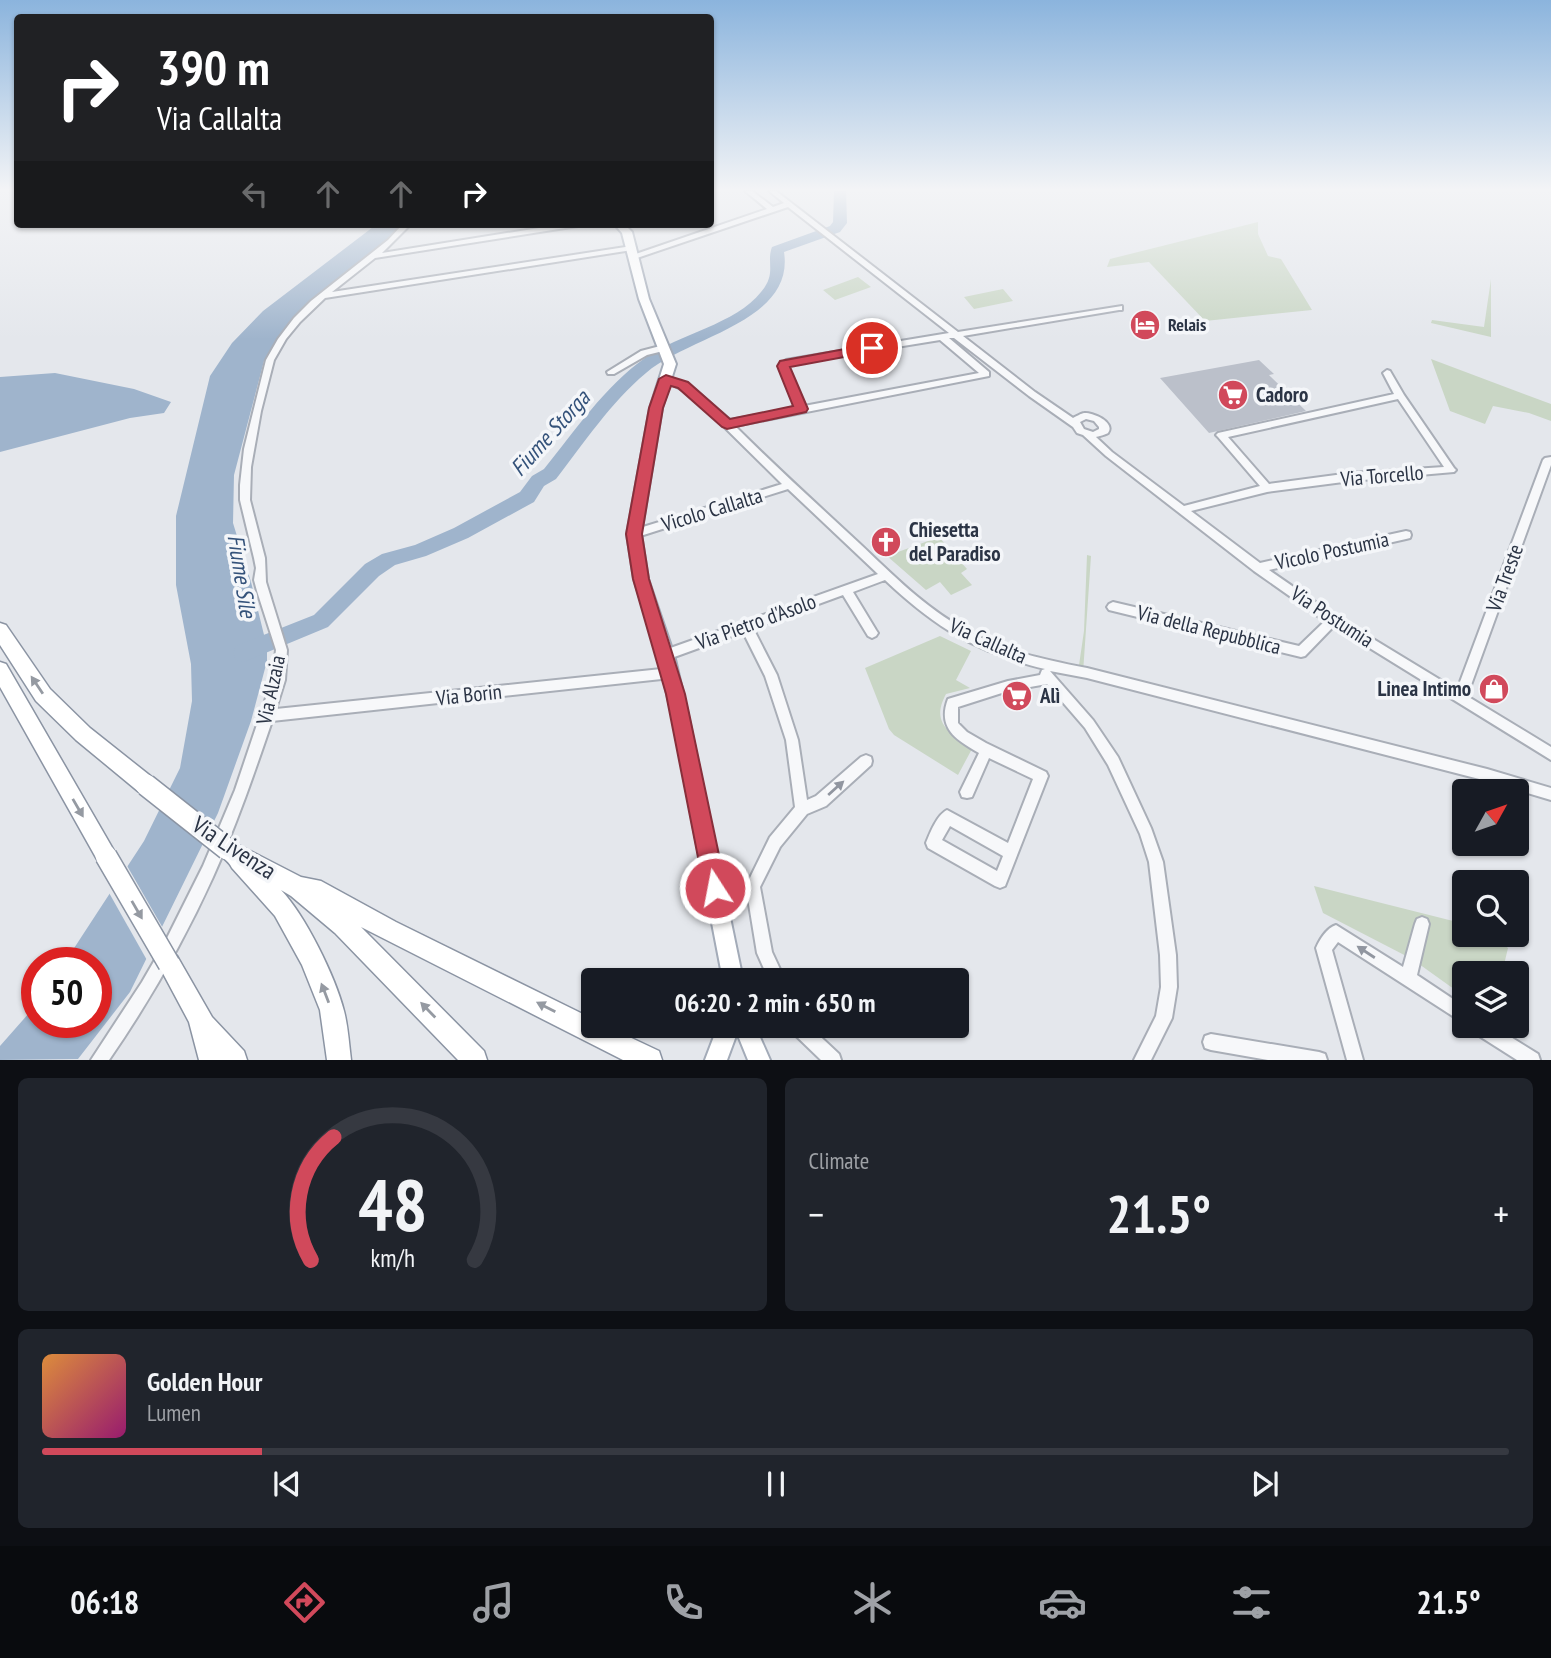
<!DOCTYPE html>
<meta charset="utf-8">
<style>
:root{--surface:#171b24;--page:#20242c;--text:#f1f3f6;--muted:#9ea1a6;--line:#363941;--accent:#d1495b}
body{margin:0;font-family:"PT Sans Narrow",sans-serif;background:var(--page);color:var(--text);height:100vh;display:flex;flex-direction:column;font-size:26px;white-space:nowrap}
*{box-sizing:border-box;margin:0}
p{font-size:23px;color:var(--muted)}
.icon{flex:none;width:38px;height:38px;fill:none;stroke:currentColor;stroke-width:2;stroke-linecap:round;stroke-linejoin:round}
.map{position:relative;height:1060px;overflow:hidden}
.details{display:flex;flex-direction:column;gap:18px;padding:18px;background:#0d0f14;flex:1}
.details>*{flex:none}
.top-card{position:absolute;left:14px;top:14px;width:700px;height:214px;border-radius:7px;box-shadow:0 2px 5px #0004;background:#202124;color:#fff;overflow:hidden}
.needle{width:46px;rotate:50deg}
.tools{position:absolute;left:1452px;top:779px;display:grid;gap:14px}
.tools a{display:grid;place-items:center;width:77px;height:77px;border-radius:7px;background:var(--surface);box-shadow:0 2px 5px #0004;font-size:35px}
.speed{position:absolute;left:21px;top:947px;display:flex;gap:14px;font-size:35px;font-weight:700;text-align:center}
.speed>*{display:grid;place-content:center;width:91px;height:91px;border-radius:50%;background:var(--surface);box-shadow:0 2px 5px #0004;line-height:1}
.speed .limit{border:10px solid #d22;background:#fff;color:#111}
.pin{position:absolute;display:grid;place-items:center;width:60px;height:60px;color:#fff;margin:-30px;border:4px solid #fff;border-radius:50%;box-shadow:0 2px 7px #0007}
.me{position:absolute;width:77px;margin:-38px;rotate:349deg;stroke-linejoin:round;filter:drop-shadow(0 0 5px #0008)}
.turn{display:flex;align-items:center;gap:24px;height:147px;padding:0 28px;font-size:32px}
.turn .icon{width:91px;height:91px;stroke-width:2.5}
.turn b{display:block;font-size:49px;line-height:60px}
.lanes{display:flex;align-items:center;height:66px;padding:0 28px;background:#0003;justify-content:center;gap:35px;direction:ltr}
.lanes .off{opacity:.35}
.big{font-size:52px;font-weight:600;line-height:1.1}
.details .widget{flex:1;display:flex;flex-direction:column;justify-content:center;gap:10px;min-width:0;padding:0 24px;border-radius:10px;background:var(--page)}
.details .dial{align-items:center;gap:0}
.dial svg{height:182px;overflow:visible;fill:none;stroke:var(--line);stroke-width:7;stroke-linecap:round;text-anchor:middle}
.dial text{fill:var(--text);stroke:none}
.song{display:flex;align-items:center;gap:21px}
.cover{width:84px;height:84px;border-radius:10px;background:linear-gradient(135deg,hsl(30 70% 55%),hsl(320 70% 35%))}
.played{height:7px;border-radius:4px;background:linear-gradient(90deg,var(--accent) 15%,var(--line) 15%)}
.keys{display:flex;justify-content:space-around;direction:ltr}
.heat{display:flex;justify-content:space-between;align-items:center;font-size:38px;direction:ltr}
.details .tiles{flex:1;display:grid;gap:18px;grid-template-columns:1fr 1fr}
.widget:last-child{grid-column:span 2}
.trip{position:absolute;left:581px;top:968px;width:388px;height:70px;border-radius:7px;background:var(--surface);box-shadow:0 2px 5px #0004;font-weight:600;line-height:70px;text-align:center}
.dock{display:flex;height:112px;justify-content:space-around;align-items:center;background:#090b0e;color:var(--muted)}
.dock .icon{width:49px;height:49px}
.dock .active{color:var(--accent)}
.dock b{font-size:32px;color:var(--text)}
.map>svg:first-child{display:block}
.green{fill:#c9d6c5}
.water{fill:#9fb4cc}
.pier{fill:#e4e7ec}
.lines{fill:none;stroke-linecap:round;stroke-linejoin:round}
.river{fill:#9fb4cc;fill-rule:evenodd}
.building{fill:#bbc0ca}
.minor-casing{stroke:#a9aeb7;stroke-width:4}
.major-casing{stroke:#a3abb8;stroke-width:4}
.highway-casing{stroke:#8b94a3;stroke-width:3}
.minor{fill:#f7f8fa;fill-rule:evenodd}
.major{fill:#fff;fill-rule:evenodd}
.highway{fill:#fff;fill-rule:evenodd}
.highway-bridge-casing{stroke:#8b94a3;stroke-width:24;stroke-linecap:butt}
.highway-bridge{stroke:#fff;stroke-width:21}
.oneway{fill:#959aa2}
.oneway2{fill:#9196a0}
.route{fill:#d1495b;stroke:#882f3b;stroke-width:2}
.labels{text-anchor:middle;stroke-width:7;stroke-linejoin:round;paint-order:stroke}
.far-poi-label{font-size:18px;font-weight:bold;fill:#2b3445;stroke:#f4f6f9;text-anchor:start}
.poi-label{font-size:21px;font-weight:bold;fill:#2b3445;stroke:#f4f6f9;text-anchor:start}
.street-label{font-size:21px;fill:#2b3445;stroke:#f4f6f9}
.water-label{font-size:23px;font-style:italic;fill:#34527a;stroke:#f4f6f9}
.near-street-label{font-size:24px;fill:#2b3445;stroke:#f4f6f9}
</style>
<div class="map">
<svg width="1551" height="1060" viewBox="0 0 1551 1060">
<rect width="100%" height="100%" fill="#e4e7ec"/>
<path class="green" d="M 1258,222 L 1258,234 L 1268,256 L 1281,259 L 1312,310 L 1205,321 L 1149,262 L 1107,267 L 1110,259 Z
M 858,277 L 871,287 L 835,300 L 823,290 Z
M 1491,279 L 1491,337 L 1431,323 L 1432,320 L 1484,327 Z
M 1003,289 L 1013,301 L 974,309 L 964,297 Z
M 1431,359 L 1551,404 L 1551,421 L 1529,413 L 1493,406 L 1485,424 L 1450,411 Z
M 939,537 L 967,569 L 961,573 L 972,585 L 951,595 L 940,582 L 926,590 L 887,556 Z
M 1087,555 L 1091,556 L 1083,673 L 1078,672 L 1084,631 Z
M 940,636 L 971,651 L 956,680 L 970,688 L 946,694 C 930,724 950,733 973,747 L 958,775 L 894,735 L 889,729 L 865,668 Z
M 1314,886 L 1465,924 L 1465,934 L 1491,935 L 1508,948 L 1502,973 L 1465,973 L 1465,997 L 1412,959 L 1323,913 Z"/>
<path class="water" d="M 377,224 L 402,224 L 380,248 L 288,325 L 264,361 L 234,475 L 233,523 L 251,582 L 267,647 L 267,661 L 251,721 L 218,813 L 130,992 L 78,1059 L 0,1060 L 0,1046 L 37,1004 L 37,1022 L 96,1022 L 96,962 L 65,962 L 144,841 L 180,768 L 192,701 L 191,664 L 176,585 L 176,516 L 210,376 L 232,343 L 263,311 Z
M 55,373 L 134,389 L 171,402 L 164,413 L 130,418 L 0,452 L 0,377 Z"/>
<path class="pier" d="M 126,864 L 164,930 L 148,962 L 108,891 Z"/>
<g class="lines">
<path class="river" d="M 834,191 L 846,191 L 847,223 L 840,232 L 784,252 C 795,322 689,336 646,373 C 611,402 584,443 556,479 L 544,486 L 534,502 L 468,538 L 426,556 L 395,565 L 379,576 L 328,627 L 244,662 L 236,660 L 233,653 L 236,646 L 314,615 L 365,564 L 382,554 L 415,545 L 454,528 L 520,492 L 532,476 L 544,469 C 574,432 605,386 645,358 C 679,334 736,324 761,292 C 777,273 766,263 772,247 L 830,226 L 833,222 Z"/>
</g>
<path class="building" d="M 1259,360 L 1274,374 L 1269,375 L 1306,411 L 1209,433 L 1160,378 Z"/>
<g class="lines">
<g class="minor-casing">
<path id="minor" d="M 745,191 L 752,191 L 773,207 L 784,203 L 769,191 L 776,191 L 958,332 L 1122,306 L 1122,310 L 1119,310 L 963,336 L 1035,392 L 1073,418 C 1075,417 1082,413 1084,413 C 1092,412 1116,422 1108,433 C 1107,434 1097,437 1096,437 L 1112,452 L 1184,506 L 1260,486 L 1218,437 L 1216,435 L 1218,433 L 1394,394 L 1383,373 L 1387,370 L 1390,371 L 1404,395 L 1454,468 L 1456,470 L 1454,472 L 1351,481 L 1267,492 L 1191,511 L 1260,563 L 1406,531 L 1410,532 L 1411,535 L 1410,538 L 1406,539 L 1269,570 L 1337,617 L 1457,690 L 1543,460 L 1545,458 L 1551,457 L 1551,465 L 1467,696 L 1551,747 L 1551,760 L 1334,626 L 1305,656 L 1301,657 L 1109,610 L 1107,607 L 1109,604 L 1113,602 L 1299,646 L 1325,621 L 1254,571 L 1106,456 L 1083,435 L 1077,433 L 1073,427 L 1029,396 L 954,338 L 949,338 L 989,372 L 989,376 L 735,426 C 775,466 817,504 859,543 C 892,574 925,608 966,630 C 1003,651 1045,660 1087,668 L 1487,769 L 1551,788 L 1551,800 L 1487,781 L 1087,678 L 1050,671 L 1093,720 L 1118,757 L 1151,828 L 1163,862 L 1176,955 L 1177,987 L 1172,1018 L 1151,1060 L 1134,1060 L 1156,1016 L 1161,987 L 1160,955 L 1149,862 L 1140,834 L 1108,765 L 1085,728 L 1047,684 L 1008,691 L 958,707 L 958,723 L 967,732 L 986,743 L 1046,772 L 1048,776 L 1005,886 L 1000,888 L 995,886 L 928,848 L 926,843 C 930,833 937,815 947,810 L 1008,843 L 1033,779 L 989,758 L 972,797 L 967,798 L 962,797 L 960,792 L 979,753 C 956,740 937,728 948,699 L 1008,681 L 1040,675 L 1042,670 L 1045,669 C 976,652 937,629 885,580 L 853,592 L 876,630 L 878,633 L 876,636 L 872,638 L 868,636 L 843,595 L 753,628 L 777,675 L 798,740 L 807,800 L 816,796 L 861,757 L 866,755 L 871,757 L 872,761 L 871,765 L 826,806 L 807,814 L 780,847 L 760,887 L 772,952 L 785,980 L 769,980 L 757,953 L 746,886 L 770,837 L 795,807 L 786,740 L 765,676 L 743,632 L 666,660 L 662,659 L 660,655 L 662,651 L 878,574 L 788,489 L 634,538 L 630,537 L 629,534 L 630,531 L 782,484 L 700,403 L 688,393 L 662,379 L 666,376 L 669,377 L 694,389 L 730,420 L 796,408 L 779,366 L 786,360 L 949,333 L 788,207 L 637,258 L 630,256 L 767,209 ZM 940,340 L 979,373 L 804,406 L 788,367 L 792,364 ZM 1398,399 L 1444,467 L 1351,473 L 1269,484 L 1228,437 ZM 1086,419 L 1094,421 L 1099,427 L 1099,429 L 1093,432 L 1084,429 L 1080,422 ZM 950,826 L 1003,856 L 997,871 L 942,840 Z
M 403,224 L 411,224 L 382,253 L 564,224 L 582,224 L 578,226 L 375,258 L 332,292 L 632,246 L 636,248 L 632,250 L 325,298 L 300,322 L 286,339 L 274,360 L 261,411 L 251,467 L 250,500 L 265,558 L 266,582 L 287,650 L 285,680 L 276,709 L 671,668 L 675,669 L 677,673 L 675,677 L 671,678 L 272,721 C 254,774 236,826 213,877 C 184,941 149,1002 109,1060 L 91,1060 L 142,982 L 164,944 L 203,866 L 235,790 L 272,680 L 276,650 L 257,591 L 254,580 L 256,568 L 254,558 L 240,500 L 240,485 L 244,449 L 266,360 L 278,339 L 294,318 L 311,301 L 388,240 Z
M 664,345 L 667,346 L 667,350 L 647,355 L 614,374 L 608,374 L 607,372 L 641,351 Z
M 1422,917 L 1427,919 L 1429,924 L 1417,975 L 1465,1007 L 1465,1024 L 1338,942 L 1332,950 L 1363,1060 L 1347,1060 L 1316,948 C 1320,939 1327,928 1336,925 L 1403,967 L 1415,924 L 1417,919 Z
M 790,1026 L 809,1026 L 839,1054 L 841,1060 L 821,1060 L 792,1032 Z
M 1471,1026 L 1493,1026 L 1538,1054 L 1540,1060 L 1517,1060 L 1473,1032 Z
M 1211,1034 L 1319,1052 L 1325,1054 L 1327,1060 L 1268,1060 L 1211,1050 L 1205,1048 L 1203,1042 L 1205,1036 Z"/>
</g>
<g class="major-casing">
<path id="major" d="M 614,224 L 624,224 L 632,232 L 649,299 L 676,364 L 662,408 L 641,534 L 648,579 L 674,655 L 688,715 L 743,980 L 723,980 L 672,715 L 658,655 L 634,579 L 627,534 L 650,408 L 664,364 L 639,299 L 622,233 Z
M 718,1026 L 755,1026 L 770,1060 L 748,1060 L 737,1033 L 727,1060 L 705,1060 Z"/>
</g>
<g class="highway-casing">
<path id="highway" d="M 0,623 L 6,625 L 50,689 L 90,728 L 153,778 L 156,785 L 153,792 L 146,794 L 139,792 L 76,740 L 36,701 L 0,645 Z
M 0,662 L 6,664 L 113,849 L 117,856 L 113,863 L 106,867 L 99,863 L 0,687 Z
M 227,839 L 301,877 L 321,881 L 396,922 L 593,1019 L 593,1026 L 606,1026 L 659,1051 L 662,1060 L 623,1060 L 361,927 L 484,1051 L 487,1060 L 458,1060 L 335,933 L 291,896 L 281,890 C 305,915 335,976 344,1011 C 348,1026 349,1044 351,1060 L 327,1060 L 320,1010 L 302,965 L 275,916 L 232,868 C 228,859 220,858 217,849 L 220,842 Z
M 169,953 L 177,956 L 212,1017 L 244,1051 L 247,1060 L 199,1060 L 189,1022 L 158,964 L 161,956 Z"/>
</g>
<use href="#minor" class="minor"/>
<use href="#major" class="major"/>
<use href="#highway" class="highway"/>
<g class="highway-bridge-casing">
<path id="highway-bridge" d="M 146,785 L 227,849
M 106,856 L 169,964"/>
</g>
<use href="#highway-bridge" class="highway-bridge"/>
</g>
<defs><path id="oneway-solid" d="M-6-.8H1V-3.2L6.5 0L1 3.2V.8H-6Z" transform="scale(1.75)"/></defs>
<g class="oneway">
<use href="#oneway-solid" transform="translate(37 685) rotate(-124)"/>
<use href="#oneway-solid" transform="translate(78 808) rotate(60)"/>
<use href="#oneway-solid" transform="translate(137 910) rotate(60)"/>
<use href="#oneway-solid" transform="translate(325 993) rotate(-111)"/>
<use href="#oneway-solid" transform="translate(546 1007) rotate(-153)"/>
<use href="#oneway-solid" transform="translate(428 1010) rotate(-134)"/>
</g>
<g class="oneway2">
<use href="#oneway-solid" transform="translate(836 788) rotate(-42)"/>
<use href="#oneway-solid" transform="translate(1366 952) rotate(-147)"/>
</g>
<linearGradient id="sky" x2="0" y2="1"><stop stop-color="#8bb4dd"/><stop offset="0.56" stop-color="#f3f4f6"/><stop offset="1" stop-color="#f3f4f6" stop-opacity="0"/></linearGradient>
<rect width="1551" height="339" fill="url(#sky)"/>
<path class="route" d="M 872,344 L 877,345 L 877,351 L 790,367 L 808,409 L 806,412 L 727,429 L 722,427 L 678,388 L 671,386 L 663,408 L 642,534 L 649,579 L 685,694 L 726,888 L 723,896 L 715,899 L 707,896 L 704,888 L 666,694 L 633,579 L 626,534 L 649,408 L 659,379 L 666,375 L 688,382 L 730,419 L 793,406 L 777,366 L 780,361 Z"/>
<defs>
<g id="hotel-disc" transform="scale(1.575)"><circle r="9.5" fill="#d1495b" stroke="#f4f6f9"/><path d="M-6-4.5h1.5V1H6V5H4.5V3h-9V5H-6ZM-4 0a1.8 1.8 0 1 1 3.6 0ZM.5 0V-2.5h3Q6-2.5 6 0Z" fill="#fff"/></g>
<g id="supermarket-disc" transform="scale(1.575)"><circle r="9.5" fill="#d1495b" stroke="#f4f6f9"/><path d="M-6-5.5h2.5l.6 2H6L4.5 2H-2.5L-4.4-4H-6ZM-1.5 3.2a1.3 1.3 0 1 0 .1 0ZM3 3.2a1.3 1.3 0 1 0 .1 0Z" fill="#fff"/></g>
<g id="church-disc" transform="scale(1.575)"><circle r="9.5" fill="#d1495b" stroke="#f4f6f9"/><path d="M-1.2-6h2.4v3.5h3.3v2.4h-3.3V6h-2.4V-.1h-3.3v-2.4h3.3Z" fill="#fff"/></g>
<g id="shop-disc" transform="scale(1.575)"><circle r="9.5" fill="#d1495b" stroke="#f4f6f9"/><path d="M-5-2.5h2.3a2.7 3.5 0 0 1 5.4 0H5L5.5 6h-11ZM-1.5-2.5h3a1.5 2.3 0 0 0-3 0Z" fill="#fff"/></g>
</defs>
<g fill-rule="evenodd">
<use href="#hotel-disc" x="1145" y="325"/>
<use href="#supermarket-disc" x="1233" y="395"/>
<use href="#church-disc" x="886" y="542"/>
<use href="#shop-disc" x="1494" y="689"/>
<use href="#supermarket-disc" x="1017" y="696"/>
</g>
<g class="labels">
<g class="far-poi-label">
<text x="1168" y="331">Relais</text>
</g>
<g class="poi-label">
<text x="1256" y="402">Cadoro</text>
<text x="909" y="537">Chiesetta<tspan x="909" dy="24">del Paradiso</tspan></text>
<text x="1471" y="696" text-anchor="end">Linea Intimo</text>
<text x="1040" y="703">Alì</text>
</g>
<g class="street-label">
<text transform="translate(1382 476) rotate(-5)" y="7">Via Torcello</text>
<text transform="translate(712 510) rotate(-17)" y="7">Vicolo Callalta</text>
<text transform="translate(1332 551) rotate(-12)" y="7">Vicolo Postumia</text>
<text transform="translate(1505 578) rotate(-70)" y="7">Via Treste</text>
<text transform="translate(1332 617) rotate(33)" y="7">Via Postumia</text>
<text transform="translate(756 622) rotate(-20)" y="7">Via Pietro d'Asolo</text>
<text transform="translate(1209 630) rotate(14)" y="7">Via della Repubblica</text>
<text transform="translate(988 641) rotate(24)" y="7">Via Callalta</text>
<text transform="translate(271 690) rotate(-78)" y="7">Via Alzaia</text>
<text transform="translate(469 695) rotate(-6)" y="7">Via Borin</text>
</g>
<g class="water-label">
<text transform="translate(550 433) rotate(-48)" y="8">Fiume Storga</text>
<text transform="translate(242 576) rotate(81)" y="8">Fiume Sile</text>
</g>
<g class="near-street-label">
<text transform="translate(234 848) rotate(33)" y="8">Via Livenza</text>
</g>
</g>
</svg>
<div class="tools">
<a><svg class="needle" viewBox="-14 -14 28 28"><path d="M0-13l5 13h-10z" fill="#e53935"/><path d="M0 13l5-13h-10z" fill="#9ea1a6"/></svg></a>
<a><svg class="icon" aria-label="search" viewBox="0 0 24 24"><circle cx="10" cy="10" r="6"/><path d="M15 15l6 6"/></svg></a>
<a><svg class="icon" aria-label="layers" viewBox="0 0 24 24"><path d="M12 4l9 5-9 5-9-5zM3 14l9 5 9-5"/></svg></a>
</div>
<div class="speed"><div class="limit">50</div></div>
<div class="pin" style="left:872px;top:348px;background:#d93025"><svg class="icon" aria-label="arrive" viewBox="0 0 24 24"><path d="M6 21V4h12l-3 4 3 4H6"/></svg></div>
<svg class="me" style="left:715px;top:888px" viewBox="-20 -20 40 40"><circle r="17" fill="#d1495b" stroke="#fff" stroke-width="3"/><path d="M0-11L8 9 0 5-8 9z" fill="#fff"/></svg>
<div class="trip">06:20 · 2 min · 650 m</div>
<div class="top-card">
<div class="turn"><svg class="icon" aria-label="right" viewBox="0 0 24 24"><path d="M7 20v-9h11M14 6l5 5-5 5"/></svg><div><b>390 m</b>Via Callalta</div></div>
<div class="lanes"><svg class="icon off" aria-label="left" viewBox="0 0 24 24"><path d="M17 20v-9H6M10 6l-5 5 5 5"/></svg><svg class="icon off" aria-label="ahead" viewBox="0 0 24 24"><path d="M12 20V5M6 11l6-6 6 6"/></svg><svg class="icon off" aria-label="ahead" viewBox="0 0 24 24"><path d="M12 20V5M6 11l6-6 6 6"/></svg><svg class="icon" aria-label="right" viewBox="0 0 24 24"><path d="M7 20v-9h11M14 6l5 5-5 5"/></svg></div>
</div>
</div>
<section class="details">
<div class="tiles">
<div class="widget dial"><svg viewBox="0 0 100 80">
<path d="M14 69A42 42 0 1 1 86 69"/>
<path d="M14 69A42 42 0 0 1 24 15" stroke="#d1495b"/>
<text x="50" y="56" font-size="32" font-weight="700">48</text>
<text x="50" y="72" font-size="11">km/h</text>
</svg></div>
<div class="widget"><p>Climate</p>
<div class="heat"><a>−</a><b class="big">21.5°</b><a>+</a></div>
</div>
<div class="widget">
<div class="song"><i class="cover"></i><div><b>Golden Hour</b><p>Lumen</p></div></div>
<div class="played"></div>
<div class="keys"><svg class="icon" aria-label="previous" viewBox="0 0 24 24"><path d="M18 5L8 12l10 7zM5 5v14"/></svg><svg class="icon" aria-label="pause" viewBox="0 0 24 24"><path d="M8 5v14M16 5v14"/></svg><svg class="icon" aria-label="next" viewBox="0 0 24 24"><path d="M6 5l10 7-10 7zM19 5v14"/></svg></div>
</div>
</div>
</section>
<nav class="dock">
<b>06:18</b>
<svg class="icon active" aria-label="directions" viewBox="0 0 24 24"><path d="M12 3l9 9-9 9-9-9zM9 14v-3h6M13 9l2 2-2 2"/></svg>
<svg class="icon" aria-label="music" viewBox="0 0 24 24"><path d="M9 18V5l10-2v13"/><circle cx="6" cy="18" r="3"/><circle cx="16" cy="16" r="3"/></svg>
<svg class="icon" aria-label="phone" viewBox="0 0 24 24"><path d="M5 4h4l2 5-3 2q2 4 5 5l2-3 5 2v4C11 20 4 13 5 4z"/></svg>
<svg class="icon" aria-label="climate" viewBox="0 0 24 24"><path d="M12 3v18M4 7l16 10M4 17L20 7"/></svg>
<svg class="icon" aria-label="car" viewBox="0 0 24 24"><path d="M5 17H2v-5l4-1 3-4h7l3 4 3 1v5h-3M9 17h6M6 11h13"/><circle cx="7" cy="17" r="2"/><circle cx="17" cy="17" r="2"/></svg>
<svg class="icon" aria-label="filters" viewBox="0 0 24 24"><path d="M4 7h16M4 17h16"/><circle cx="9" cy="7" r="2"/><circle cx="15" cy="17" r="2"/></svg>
<b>21.5°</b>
</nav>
